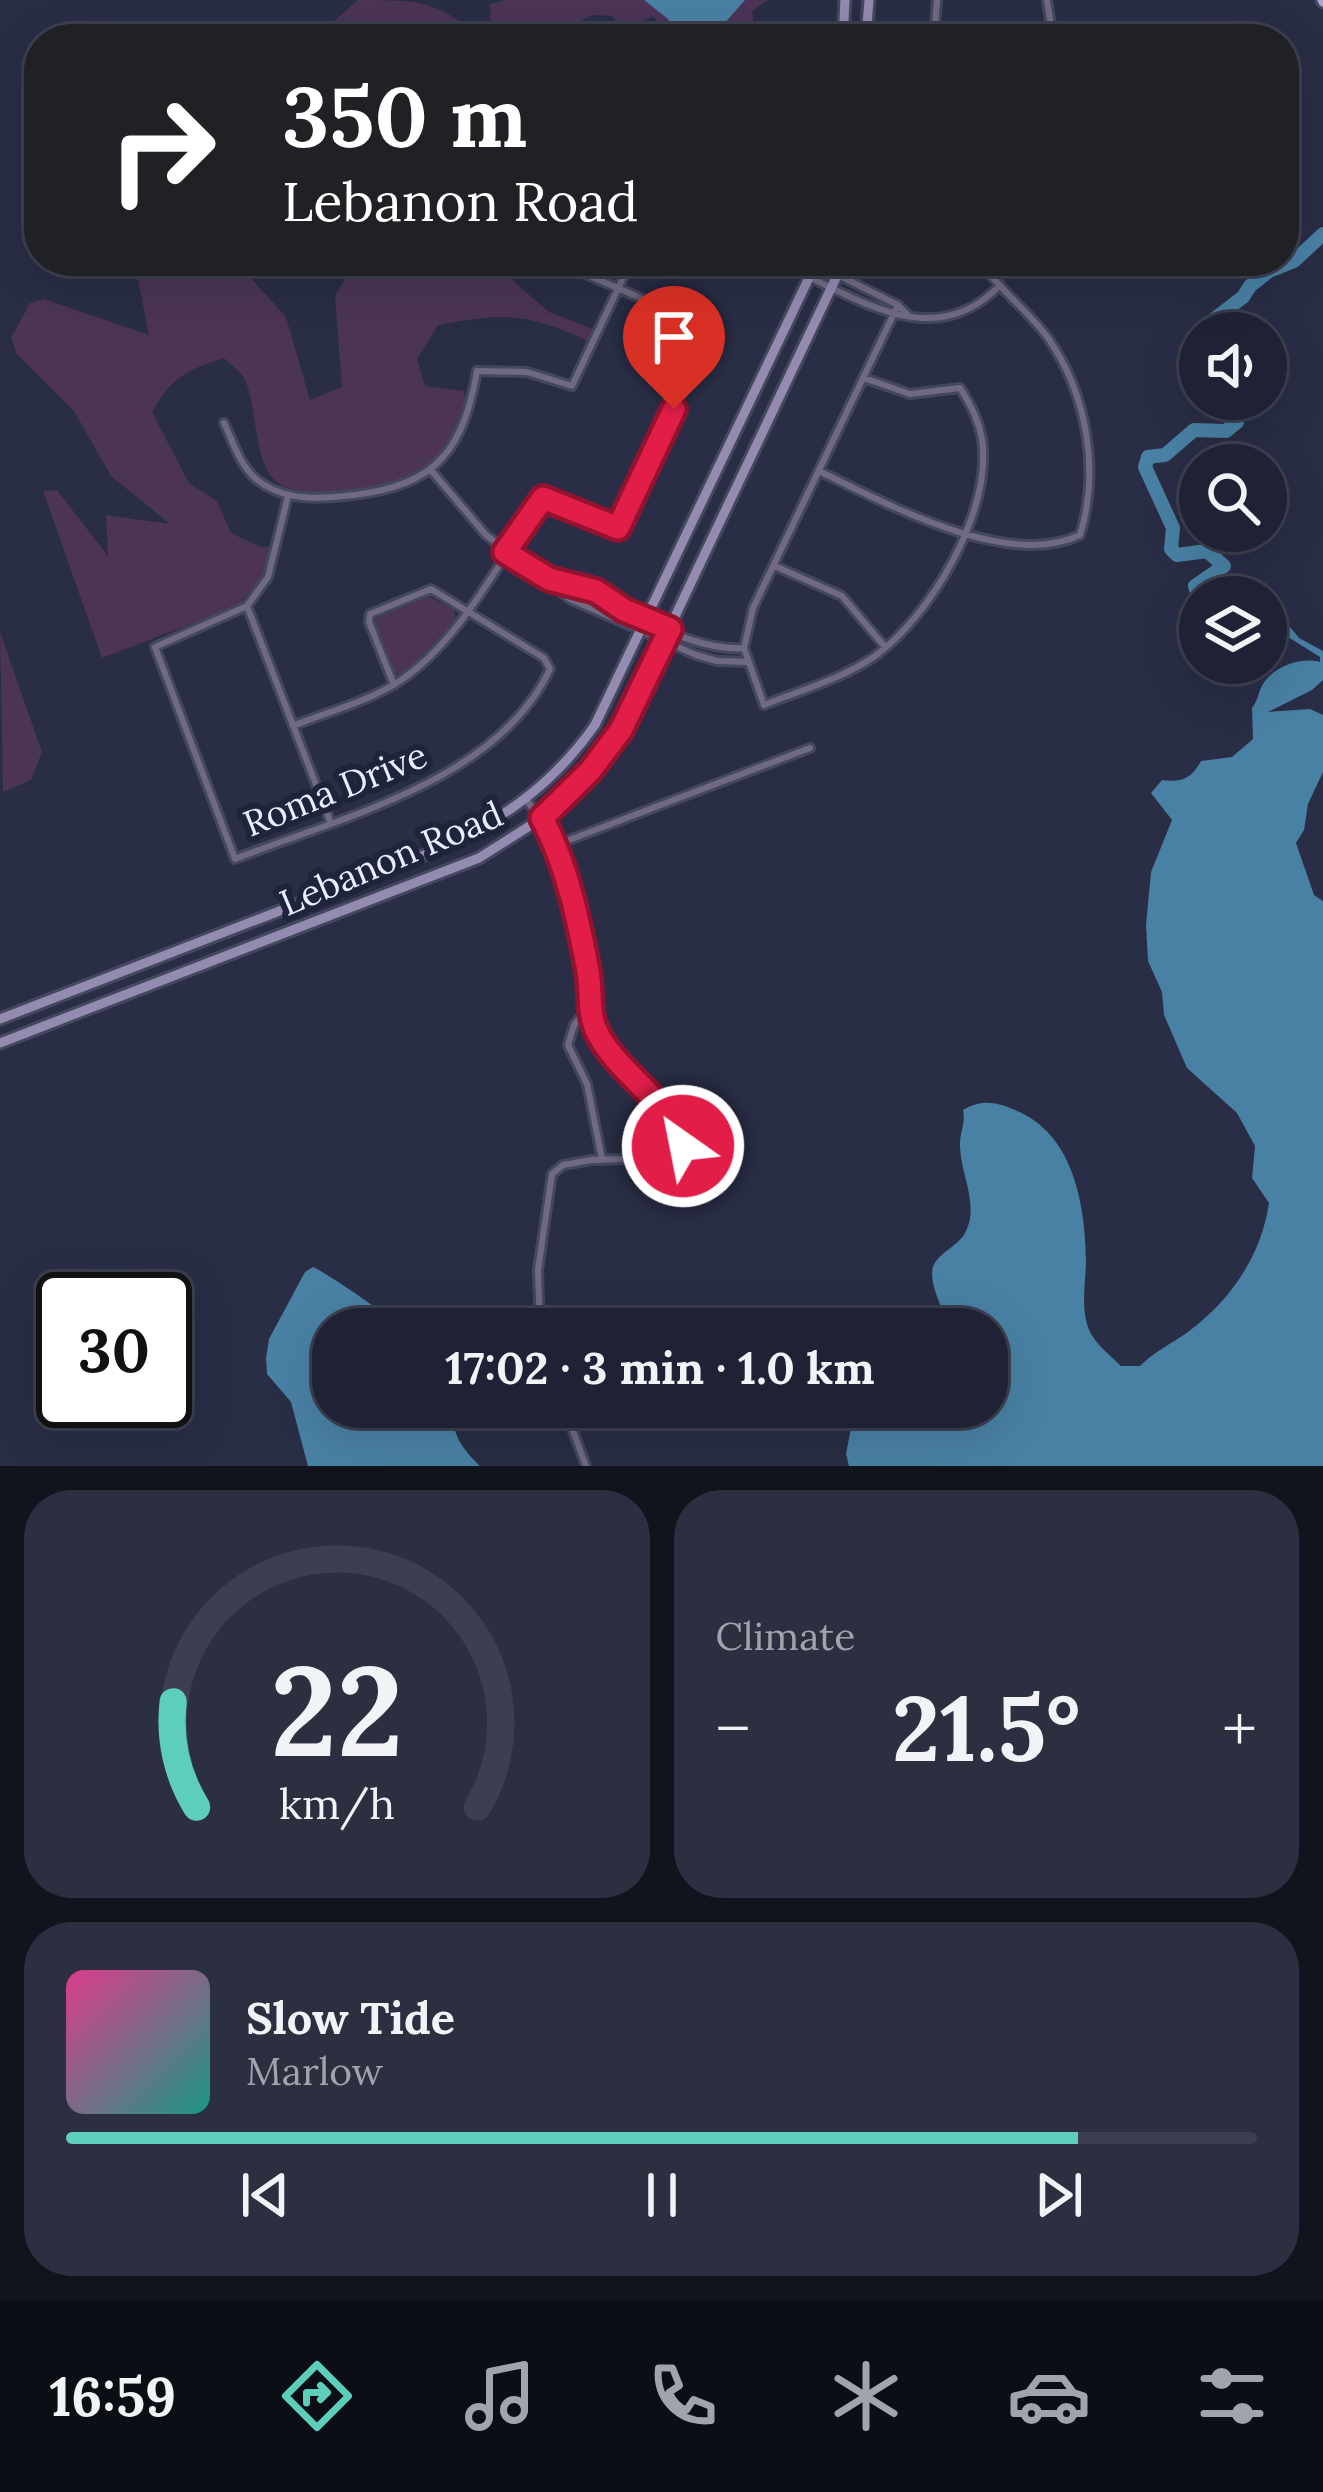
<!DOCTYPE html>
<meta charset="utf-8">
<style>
:root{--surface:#1f2234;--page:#2c2f40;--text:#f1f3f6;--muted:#a1a4ac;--line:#3c3f4f;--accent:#5dceb9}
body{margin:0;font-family:Lora,serif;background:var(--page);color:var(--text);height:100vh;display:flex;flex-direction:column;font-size:45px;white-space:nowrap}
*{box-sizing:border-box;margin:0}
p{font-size:39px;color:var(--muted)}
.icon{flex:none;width:66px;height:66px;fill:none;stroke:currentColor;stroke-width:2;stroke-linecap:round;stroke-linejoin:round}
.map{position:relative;height:1466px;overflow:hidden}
.side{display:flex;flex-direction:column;gap:24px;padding:24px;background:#11131d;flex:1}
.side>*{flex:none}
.top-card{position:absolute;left:24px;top:24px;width:1275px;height:252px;border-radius:48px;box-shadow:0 12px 48px #0002,0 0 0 3px var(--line);background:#202124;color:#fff;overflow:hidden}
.controls{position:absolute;left:1179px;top:312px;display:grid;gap:24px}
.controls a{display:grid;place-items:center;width:108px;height:108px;border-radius:50%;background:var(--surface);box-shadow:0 12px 48px #0002,0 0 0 3px var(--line);font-size:60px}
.speed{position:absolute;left:36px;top:1272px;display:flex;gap:24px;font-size:60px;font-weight:700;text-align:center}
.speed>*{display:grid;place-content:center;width:156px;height:156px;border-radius:50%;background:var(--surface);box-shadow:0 12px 48px #0002,0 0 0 3px var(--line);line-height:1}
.speed .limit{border:6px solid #111;border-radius:18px;background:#fff;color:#111}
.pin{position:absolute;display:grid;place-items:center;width:102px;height:102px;color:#fff;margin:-123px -51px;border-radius:50% 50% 50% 0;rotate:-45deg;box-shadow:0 0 12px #0007}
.pin .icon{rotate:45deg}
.me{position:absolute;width:132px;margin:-66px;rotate:327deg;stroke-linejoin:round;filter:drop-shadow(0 0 9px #0008)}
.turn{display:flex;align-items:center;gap:42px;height:252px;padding:0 60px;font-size:54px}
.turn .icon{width:156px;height:156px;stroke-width:2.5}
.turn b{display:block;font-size:84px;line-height:102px}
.big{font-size:90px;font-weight:700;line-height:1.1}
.side .widget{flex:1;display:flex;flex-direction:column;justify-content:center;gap:18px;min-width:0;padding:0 42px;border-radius:48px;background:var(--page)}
.side .dial{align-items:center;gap:0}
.dial svg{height:312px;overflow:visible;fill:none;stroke:var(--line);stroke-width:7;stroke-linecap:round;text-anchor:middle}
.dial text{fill:var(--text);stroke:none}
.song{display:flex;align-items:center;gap:36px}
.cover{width:144px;height:144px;border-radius:18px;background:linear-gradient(135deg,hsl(330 70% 55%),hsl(170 70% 35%))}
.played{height:12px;border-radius:6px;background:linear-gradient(90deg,var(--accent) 85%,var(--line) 85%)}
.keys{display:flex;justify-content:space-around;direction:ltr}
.heat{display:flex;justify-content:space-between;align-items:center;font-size:66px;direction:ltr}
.side .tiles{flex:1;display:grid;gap:24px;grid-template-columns:1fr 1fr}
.widget:last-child{grid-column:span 2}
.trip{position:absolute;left:312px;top:1308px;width:696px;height:120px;border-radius:48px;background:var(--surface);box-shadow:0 12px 48px #0002,0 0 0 3px var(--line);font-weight:700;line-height:120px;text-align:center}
.dock{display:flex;height:192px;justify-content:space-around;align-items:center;background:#0c0e15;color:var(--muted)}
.dock .icon{width:84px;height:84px}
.dock .current{color:var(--accent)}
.dock b{font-size:54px;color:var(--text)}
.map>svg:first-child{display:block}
.green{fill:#4b3456}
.water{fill:#4981a4}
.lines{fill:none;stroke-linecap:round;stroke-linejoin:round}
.river{stroke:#4981a4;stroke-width:14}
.minor-casing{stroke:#44485f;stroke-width:12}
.secondary-casing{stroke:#44485f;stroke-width:15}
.primary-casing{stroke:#44485f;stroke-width:15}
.minor{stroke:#6f6a81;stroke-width:6}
.secondary{stroke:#938bb0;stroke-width:9}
.primary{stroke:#afa5d4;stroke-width:9}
.route-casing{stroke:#92132f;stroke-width:30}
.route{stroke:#e11d48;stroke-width:21}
.labels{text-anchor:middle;stroke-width:12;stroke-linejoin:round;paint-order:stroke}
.street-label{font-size:36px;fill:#eaeefe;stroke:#1f233b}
</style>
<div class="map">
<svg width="1323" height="1466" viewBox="0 0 1323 1466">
<rect width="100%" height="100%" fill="#292d45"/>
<path class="green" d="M 358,0 C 416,0 441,0 479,39 L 323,39 L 324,30 Z
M 506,0 L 768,0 L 752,11 L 755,31 L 743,39 L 665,39 L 654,16 L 624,31 L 612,16 L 592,15 L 581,21 L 586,39 L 491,39 L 490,4 Z
M 134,261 L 235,261 L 286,317 L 310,400 L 342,387 L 335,296 L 356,261 L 490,261 L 549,312 L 593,329 L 588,341 C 525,312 506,313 438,325 L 417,359 L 425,386 L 464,391 C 472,434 426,474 388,485 C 370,491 351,491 333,492 C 314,493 295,494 278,483 C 252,465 258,404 244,378 C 240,371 229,364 224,358 C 185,371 173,376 152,412 L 189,483 L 217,501 L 231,533 L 260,547 L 271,547 L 260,581 L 236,607 L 102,658 L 43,491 L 57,490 L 108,556 L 106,515 L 170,524 L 111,476 L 74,411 L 17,354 L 11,338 L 30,303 L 44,299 L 149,335 Z
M 428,596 L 454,610 L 456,618 L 433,651 L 400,675 L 395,673 L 374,619 Z
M 0,632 L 42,752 L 31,780 L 3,792 Z"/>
<path class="water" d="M 644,0 L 745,0 L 723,25 L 720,39 L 678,39 L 668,19 Z
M 1276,610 L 1299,638 L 1323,651 L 1323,680 L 1312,690 L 1268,712 L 1310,709 L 1323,715 L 1323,772 L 1308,804 L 1304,830 L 1296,843 L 1314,895 L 1323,901 L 1323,1466 L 849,1466 L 846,1454 L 855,1407 L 897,1407 L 918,1428 L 930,1429 L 937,1407 L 987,1407 L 987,1329 L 947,1329 C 945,1310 932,1292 932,1274 C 932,1253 958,1249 966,1231 C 979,1205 961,1175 960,1147 C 959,1133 966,1125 963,1110 C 981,1099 997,1102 1015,1110 C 1073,1133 1085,1203 1086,1259 C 1086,1279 1081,1304 1087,1324 C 1092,1342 1108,1353 1121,1366 L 1140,1366 C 1155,1351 1171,1344 1188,1332 C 1231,1300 1261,1256 1269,1203 L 1252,1178 L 1255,1146 L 1237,1113 L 1187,1068 L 1164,1015 L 1162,992 L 1148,961 L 1146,925 L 1151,872 L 1172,820 L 1151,793 L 1162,780 C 1182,783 1192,778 1201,761 L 1232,757 L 1253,739 L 1252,708 C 1256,703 1258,696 1260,690 C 1268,668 1300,656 1320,662 L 1320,657 L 1288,637 Z
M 313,1267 C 318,1268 375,1306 381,1312 C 387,1317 389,1322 392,1329 L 333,1329 L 333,1407 L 454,1407 C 450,1433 462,1448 480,1466 L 308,1466 L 291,1402 L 267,1374 L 266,1358 L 269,1339 L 305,1272 Z"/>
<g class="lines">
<path class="river" d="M 1212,333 L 1213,320 L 1243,297 L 1250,286 L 1269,271 L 1294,261 L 1323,234
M 1200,357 L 1188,364 L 1189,383 L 1200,390
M 1200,603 L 1195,586 L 1224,566 L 1207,551 L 1177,555 L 1171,549 L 1173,528 L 1145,467 L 1148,457 L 1165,455 L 1194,430 L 1226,431 L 1237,422 L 1229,408 L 1214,399"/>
<g class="minor-casing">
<path id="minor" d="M 1047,0 L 1053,39
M 592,29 L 606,33 L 609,39
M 934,39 L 937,0
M 775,261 C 849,292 931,358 1000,285
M 810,261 L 898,305 L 908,315
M 864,378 L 910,394 L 960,388 C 970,403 979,421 982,439 C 993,510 931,616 875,656 C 842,679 801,690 764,705 L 744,648 L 753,608 L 898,305
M 224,423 C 233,442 240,465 256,479 C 279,498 307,499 335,497 C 426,489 461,464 477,371 L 527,372 L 572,386 L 631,261
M 430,469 L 486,535 L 570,599 L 696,655 L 717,661 L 748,662
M 819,471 C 887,504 1008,570 1080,535 C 1100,471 1087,394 1048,338 C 1028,310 999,290 980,261
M 288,496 L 268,577 L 247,606 L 155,647 L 235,859 C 341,817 498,781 550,669 L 544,658 L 431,589 L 370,614 L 369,622 L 394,685
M 775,566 L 842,596 L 885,647
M 553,579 C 582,582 600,596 624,610 C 657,628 707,651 744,648
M 247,606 L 330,821
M 293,726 C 327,712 367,702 398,682 C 460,643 501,557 543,498 L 618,528 L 712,329 L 583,273 L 566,261
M 527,801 C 566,847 579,914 588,973 C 591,995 587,1014 599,1035 C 617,1070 685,1111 682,1152 L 677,1157
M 556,845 L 810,748
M 588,1008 L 574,1025 L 568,1045 L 587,1084 L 602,1159
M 540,1329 L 538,1270 L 552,1174 L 563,1165 L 591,1160 L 702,1157 L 714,1153 L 717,1138
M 564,1407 L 586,1466"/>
</g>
<g class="secondary-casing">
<path id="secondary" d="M 843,39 L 845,0
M 866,39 L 869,0
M 0,1019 L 432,852 C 500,822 552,786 595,725 L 817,261
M 0,1043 L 479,858 L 542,818 L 590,771 L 621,730 L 844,261"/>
</g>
<g class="primary-casing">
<path id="primary" d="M 1322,0 L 1323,2"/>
</g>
<use href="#minor" class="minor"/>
<use href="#secondary" class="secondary"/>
<use href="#primary" class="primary"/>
</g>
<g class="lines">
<g class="route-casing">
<path id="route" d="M 674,409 L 618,528 L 543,498 L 505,552 L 549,579 L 596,591 L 624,610 L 670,629 L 621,730 L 590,771 L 542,818 C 567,865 578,919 588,971 C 592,994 587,1013 598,1034 C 620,1076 670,1100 683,1146"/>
</g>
<use href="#route" class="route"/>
</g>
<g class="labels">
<g class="street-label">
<text transform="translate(335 789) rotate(-22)" y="13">Roma Drive</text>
<text transform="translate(391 858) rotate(-23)" y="13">Lebanon Road</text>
</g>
</g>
</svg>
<div class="controls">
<a><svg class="icon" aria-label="sound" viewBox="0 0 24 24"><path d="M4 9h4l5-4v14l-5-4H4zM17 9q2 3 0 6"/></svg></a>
<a><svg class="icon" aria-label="search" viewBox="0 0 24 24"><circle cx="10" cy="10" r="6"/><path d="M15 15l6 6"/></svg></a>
<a><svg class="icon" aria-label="layers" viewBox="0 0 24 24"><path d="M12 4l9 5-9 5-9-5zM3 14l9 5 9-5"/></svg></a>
</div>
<div class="speed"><div class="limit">30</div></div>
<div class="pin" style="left:674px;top:409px;background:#d93025"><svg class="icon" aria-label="arrive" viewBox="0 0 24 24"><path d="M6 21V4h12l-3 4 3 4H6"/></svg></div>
<svg class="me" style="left:683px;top:1146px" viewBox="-20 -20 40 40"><circle r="17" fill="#e11d48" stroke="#fff" stroke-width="3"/><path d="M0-11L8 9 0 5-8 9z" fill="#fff"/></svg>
<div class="trip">17:02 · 3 min · 1.0 km</div>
<div class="top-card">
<div class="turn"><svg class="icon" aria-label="right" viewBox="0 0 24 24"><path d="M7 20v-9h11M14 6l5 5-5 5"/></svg><div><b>350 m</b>Lebanon Road</div></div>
</div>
</div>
<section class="side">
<div class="tiles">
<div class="widget dial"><svg viewBox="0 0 100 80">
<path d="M14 69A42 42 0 1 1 86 69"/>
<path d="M14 69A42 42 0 0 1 8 42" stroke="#5dceb9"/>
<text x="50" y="56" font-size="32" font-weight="700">22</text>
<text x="50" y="72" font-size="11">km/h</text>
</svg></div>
<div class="widget"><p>Climate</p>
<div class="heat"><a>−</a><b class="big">21.5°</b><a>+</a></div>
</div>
<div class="widget">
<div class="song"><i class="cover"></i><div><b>Slow Tide</b><p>Marlow</p></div></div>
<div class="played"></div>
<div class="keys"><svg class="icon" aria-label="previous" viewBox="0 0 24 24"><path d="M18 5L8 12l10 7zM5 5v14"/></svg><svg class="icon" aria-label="pause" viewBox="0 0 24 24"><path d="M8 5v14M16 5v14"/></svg><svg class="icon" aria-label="next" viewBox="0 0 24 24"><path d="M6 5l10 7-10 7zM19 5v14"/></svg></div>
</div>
</div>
</section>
<nav class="dock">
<b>16:59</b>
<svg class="icon current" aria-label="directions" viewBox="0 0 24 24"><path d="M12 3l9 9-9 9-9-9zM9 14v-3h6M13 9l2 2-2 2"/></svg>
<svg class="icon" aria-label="music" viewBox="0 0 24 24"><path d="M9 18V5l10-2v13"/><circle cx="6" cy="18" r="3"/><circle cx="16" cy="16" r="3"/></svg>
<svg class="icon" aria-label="phone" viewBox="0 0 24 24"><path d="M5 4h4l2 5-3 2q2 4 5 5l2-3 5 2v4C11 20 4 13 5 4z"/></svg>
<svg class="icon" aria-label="climate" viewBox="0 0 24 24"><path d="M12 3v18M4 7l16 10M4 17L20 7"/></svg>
<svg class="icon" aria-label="car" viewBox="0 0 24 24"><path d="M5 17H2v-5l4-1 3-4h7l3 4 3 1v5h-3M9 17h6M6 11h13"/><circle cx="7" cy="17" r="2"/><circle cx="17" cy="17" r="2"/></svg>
<svg class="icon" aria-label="filters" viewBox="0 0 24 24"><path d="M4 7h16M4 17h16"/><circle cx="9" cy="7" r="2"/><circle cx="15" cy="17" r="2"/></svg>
</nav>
